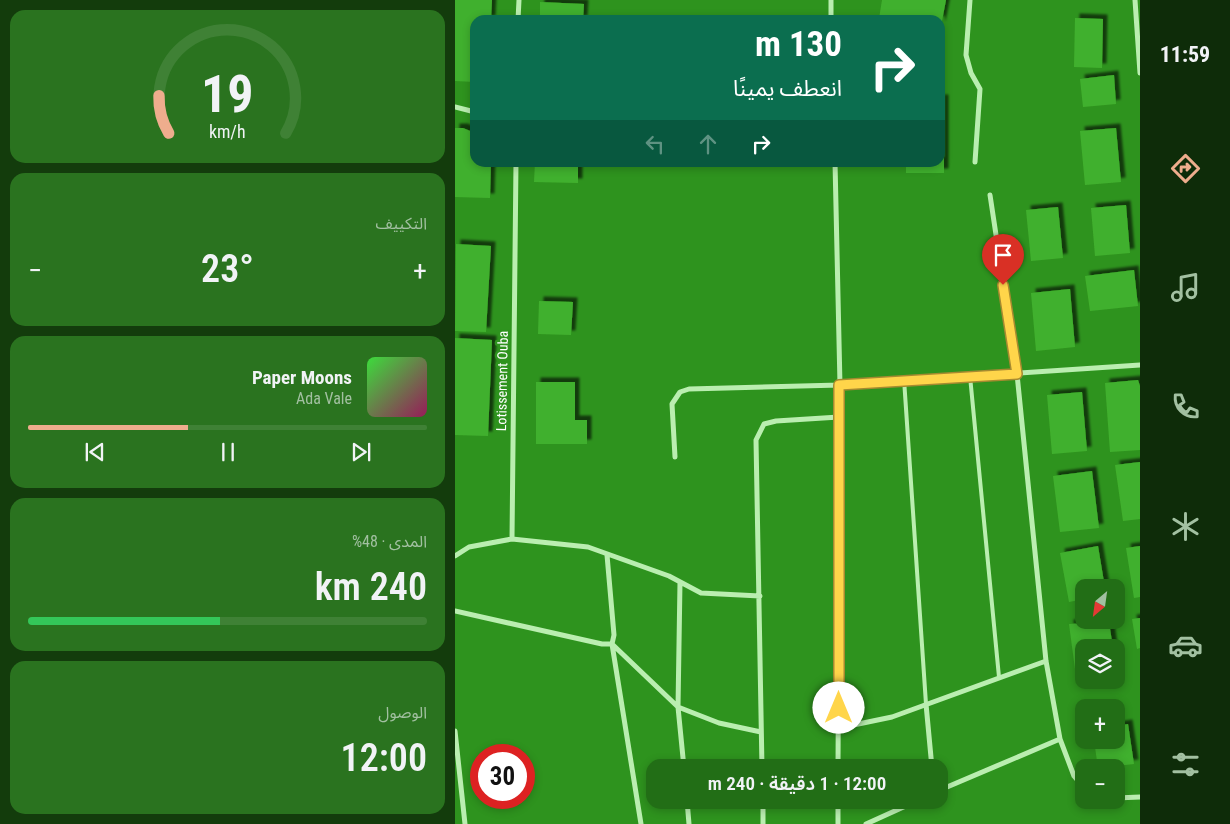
<!DOCTYPE html>
<html lang="ar">
<meta charset="utf-8">
<style>
:root{--surface:#226e16;--page:#2a731f;--text:#f1f3f6;--muted:#a2c0a1;--line:#3f8135;--accent:#eead8d}
body{margin:0;font-family:"Roboto Condensed","Noto Sans Arabic",sans-serif;background:var(--page);color:var(--text);direction:rtl;height:100vh;display:flex;flex-direction:column;font-size:19px;white-space:nowrap}
*{box-sizing:border-box;margin:0}
p{font-size:16px;color:var(--muted)}
.icon{flex:none;width:28px;height:28px;fill:none;stroke:currentColor;stroke-width:2;stroke-linecap:round;stroke-linejoin:round}
.map{position:relative;flex:1;overflow:hidden;direction:ltr}
.side{display:flex;flex-direction:column;gap:10px;padding:10px;background:#133c0c;width:455px}
.side>*{flex:none}
.hud{position:absolute;left:15px;top:15px;width:475px;height:152px;border-radius:15px;box-shadow:0 2px 8px #0003;direction:rtl;background:#0b6e4f;color:#fff;overflow:hidden}
.needle{width:32px;rotate:209deg}
.fabs{position:absolute;left:620px;top:579px;display:grid;gap:10px}
.fabs a{display:grid;place-items:center;width:50px;height:50px;border-radius:10px;background:var(--surface);box-shadow:0 2px 8px #0003;font-size:25px}
.speed{position:absolute;left:15px;top:744px;display:flex;gap:10px;font-size:25px;font-weight:700;text-align:center}
.speed>*{display:grid;place-content:center;width:65px;height:65px;border-radius:50%;background:var(--surface);box-shadow:0 2px 8px #0003;line-height:1}
.speed .limit{border:8px solid #d22;background:#fff;color:#111}
.pin{position:absolute;display:grid;place-items:center;width:42px;height:42px;color:#fff;margin:-51px -21px;border-radius:50% 50% 50% 0;rotate:-45deg;box-shadow:0 0 5px #0007}
.pin .icon{rotate:45deg}
.me{position:absolute;width:55px;margin:-28px;rotate:0deg;stroke-linejoin:round;filter:drop-shadow(0 0 4px #0008)}
.turn{display:flex;align-items:center;gap:18px;height:105px;padding:0 20px;font-size:22px}
.turn .icon{width:65px;height:65px;stroke-width:2.5}
.turn b{display:block;font-size:35px;line-height:42px}
.lanes{display:flex;align-items:center;height:48px;padding:0 20px;background:#0003;justify-content:center;gap:25px;direction:ltr}
.lanes .off{opacity:.35}
.big{font-size:38px;font-weight:600;line-height:1.1}
.side .card{flex:1;display:flex;flex-direction:column;justify-content:center;gap:8px;min-width:0;padding:0 18px;border-radius:15px;background:var(--page)}
.side .dial{align-items:center;gap:0}
.dial svg{height:130px;overflow:visible;fill:none;stroke:var(--line);stroke-width:7;stroke-linecap:round;text-anchor:middle}
.dial text{fill:var(--text);stroke:none}
.song{display:flex;align-items:center;gap:15px}
.cover{width:60px;height:60px;border-radius:8px;background:linear-gradient(135deg,hsl(120 70% 55%),hsl(330 70% 35%))}
.played{height:5px;border-radius:2px;background:linear-gradient(90deg,var(--accent) 40%,var(--line) 40%)}
.keys{display:flex;justify-content:space-around;direction:ltr}
.heat{display:flex;justify-content:space-between;align-items:center;font-size:28px;direction:ltr}
.charge{height:8px;border-radius:4px;background:linear-gradient(90deg,#34c759 48%,var(--line) 0)}
.trip{position:absolute;left:191px;top:759px;width:302px;height:50px;border-radius:15px;background:var(--surface);box-shadow:0 2px 8px #0003;font-weight:600;line-height:50px;text-align:center;direction:rtl}
main{display:flex;flex:1;min-height:0}
.dock{display:flex;flex-direction:column;width:90px;justify-content:space-around;align-items:center;background:#0e2c09;color:var(--muted)}
.dock .icon{width:35px;height:35px}
.dock .selected{color:var(--accent)}
.dock b{font-size:22px;color:var(--text)}
.map>svg:first-child{display:block}
.building{fill:#41b02e;filter:url(#shadow)}
.lines{fill:none;stroke-linecap:round;stroke-linejoin:round}
.lane{stroke:#baeeb0;stroke-width:4}
.street{stroke:#baeeb0;stroke-width:5}
.route-casing{stroke:#a68a30;stroke-width:12}
.route{stroke:#ffd54a;stroke-width:9}
.labels{text-anchor:middle;stroke-width:5;stroke-linejoin:round;paint-order:stroke}
.street-label{font-size:14px;fill:#fff;stroke:#2e931e}
</style>
<main>
<nav class="dock">
<b>11:59</b>
<svg class="icon selected" aria-label="directions" viewBox="0 0 24 24"><path d="M12 3l9 9-9 9-9-9zM9 14v-3h6M13 9l2 2-2 2"/></svg>
<svg class="icon" aria-label="music" viewBox="0 0 24 24"><path d="M9 18V5l10-2v13"/><circle cx="6" cy="18" r="3"/><circle cx="16" cy="16" r="3"/></svg>
<svg class="icon" aria-label="phone" viewBox="0 0 24 24"><path d="M5 4h4l2 5-3 2q2 4 5 5l2-3 5 2v4C11 20 4 13 5 4z"/></svg>
<svg class="icon" aria-label="climate" viewBox="0 0 24 24"><path d="M12 3v18M4 7l16 10M4 17L20 7"/></svg>
<svg class="icon" aria-label="car" viewBox="0 0 24 24"><path d="M5 17H2v-5l4-1 3-4h7l3 4 3 1v5h-3M9 17h6M6 11h13"/><circle cx="7" cy="17" r="2"/><circle cx="17" cy="17" r="2"/></svg>
<svg class="icon" aria-label="filters" viewBox="0 0 24 24"><path d="M4 7h16M4 17h16"/><circle cx="9" cy="7" r="2"/><circle cx="15" cy="17" r="2"/></svg>
</nav>
<div class="map">
<svg width="685" height="824" viewBox="0 0 685 824">
<defs>
<filter id="shadow"><feDropShadow dx="4.5" dy="-4.5" stdDeviation="1" flood-color="#0009"/></filter>
</defs>
<rect width="100%" height="100%" fill="#2e931e"/>
<path class="building" d="M 0,0 L 37,0 L 36,20 L 20,20 L 20,82 L 0,81 Z
M 427,0 L 491,0 L 486,26 L 485,20 L 424,19 Z
M 85,2 L 129,4 L 128,20 L 85,20 Z
M 620,18 L 648,19 L 647,68 L 619,67 Z
M 659,75 L 661,104 L 628,107 L 625,79 Z
M 485,99 L 489,99 L 489,173 L 451,173 L 451,162 L 485,162 Z
M 0,128 L 8,128 L 20,133 L 20,162 L 36,162 L 35,198 L 0,197 Z
M 661,128 L 666,182 L 630,185 L 625,131 Z
M 80,162 L 123,162 L 123,183 L 79,182 Z
M 671,205 L 675,253 L 640,256 L 636,208 Z
M 603,207 L 608,258 L 576,261 L 571,210 Z
M 1,244 L 36,246 L 31,332 L 0,331 Z
M 679,270 L 683,306 L 635,311 L 630,276 Z
M 615,289 L 620,347 L 581,351 L 576,293 Z
M 84,301 L 118,302 L 116,335 L 83,334 Z
M 0,338 L 37,340 L 33,436 L 0,435 Z
M 683,380 L 685,386 L 685,450 L 655,452 L 650,383 Z
M 81,382 L 120,382 L 120,420 L 132,420 L 132,444 L 81,444 Z
M 627,392 L 632,451 L 597,454 L 592,395 Z
M 685,462 L 685,519 L 668,521 L 660,465 Z
M 637,471 L 644,528 L 605,532 L 598,476 Z
M 643,546 L 650,588 L 629,588 L 629,599 L 614,602 L 605,553 Z
M 685,546 L 685,597 L 679,598 L 671,548 Z
M 685,618 L 685,648 L 682,649 L 677,619 Z
M 654,622 L 658,648 L 629,648 L 629,680 L 647,681 L 622,684 L 614,624 Z
M 673,724 L 679,764 L 643,768 L 639,740 L 661,740 L 661,726 Z"/>
<g class="lines">
<path class="lane" d="M 515,376 L 544,677
M 449,379 L 471,704"/>
<path class="street" d="M 376,0 L 376,20
M 515,0 L 511,55 L 516,73 L 525,89 L 520,162
M 680,0 L 685,73
M 63,20 L 64,0
M 0,107 L 20,112
M 380,162 L 385,385 L 383,768
M 535,195 L 562,374 L 591,661 L 605,739 L 619,776 L 629,788
M 220,457 L 217,404 L 225,392 L 234,389 L 385,385 L 685,365
M 57,539 L 133,547 L 214,576 L 246,593 L 305,596
M 152,555 L 159,635 L 157,644 L 186,824
M 0,556 L 14,547 L 57,539 L 61,162
M 225,582 L 223,707 L 229,768
M 0,611 L 147,644 L 157,644 L 223,707 L 264,723 L 306,732
M 471,704 L 477,768
M 384,728 L 437,717 L 591,661
M 0,731 L 10,824
M 307,768 L 301,440 L 309,424 L 321,421 L 384,417
M 485,790 L 605,739
M 661,798 L 685,797
M 232,800 L 234,824
M 308,800 L 308,824
M 383,824 L 383,800
M 411,824 L 464,800"/>
</g>
<g class="lines">
<g class="route-casing">
<path id="route" d="M 384,708 L 384,385 L 562,374 L 548,285"/>
</g>
<use href="#route" class="route"/>
</g>
<g class="labels">
<g class="street-label">
<text transform="translate(47 381) rotate(-89)" y="5">Lotissement Ouba</text>
</g>
</g>
</svg>
<div class="fabs">
<a><svg class="needle" viewBox="-14 -14 28 28"><path d="M0-13l5 13h-10z" fill="#e53935"/><path d="M0 13l5-13h-10z" fill="#a2c0a1"/></svg></a>
<a><svg class="icon" aria-label="layers" viewBox="0 0 24 24"><path d="M12 4l9 5-9 5-9-5zM3 14l9 5 9-5"/></svg></a>
<a>+</a>
<a>−</a>
</div>
<div class="speed"><div class="limit">30</div></div>
<div class="pin" style="left:548px;top:285px;background:#d93025"><svg class="icon" aria-label="arrive" viewBox="0 0 24 24"><path d="M6 21V4h12l-3 4 3 4H6"/></svg></div>
<svg class="me" style="left:384px;top:708px" viewBox="-20 -20 40 40"><circle r="19" fill="#fff"/><path d="M0-13L10 11 0 6-10 11z" fill="#ffd54a"/></svg>
<div class="trip">12:00 · 1 دقيقة · 240 m</div>
<div class="hud">
<div class="turn"><svg class="icon" aria-label="right" viewBox="0 0 24 24"><path d="M7 20v-9h11M14 6l5 5-5 5"/></svg><div><b>130 m</b>انعطف يمينًا</div></div>
<div class="lanes"><svg class="icon off" aria-label="left" viewBox="0 0 24 24"><path d="M17 20v-9H6M10 6l-5 5 5 5"/></svg><svg class="icon off" aria-label="ahead" viewBox="0 0 24 24"><path d="M12 20V5M6 11l6-6 6 6"/></svg><svg class="icon" aria-label="right" viewBox="0 0 24 24"><path d="M7 20v-9h11M14 6l5 5-5 5"/></svg></div>
</div>
</div>
<section class="side">
<div class="card dial"><svg viewBox="0 0 100 80">
<path d="M14 69A42 42 0 1 1 86 69"/>
<path d="M14 69A42 42 0 0 1 8 46" stroke="#eead8d"/>
<text x="50" y="56" font-size="32" font-weight="700">19</text>
<text x="50" y="72" font-size="11">km/h</text>
</svg></div>
<div class="card"><p>التكييف</p>
<div class="heat"><a>−</a><b class="big">23°</b><a>+</a></div>
</div>
<div class="card">
<div class="song"><i class="cover"></i><div><b>Paper Moons</b><p>Ada Vale</p></div></div>
<div class="played"></div>
<div class="keys"><svg class="icon" aria-label="previous" viewBox="0 0 24 24"><path d="M18 5L8 12l10 7zM5 5v14"/></svg><svg class="icon" aria-label="pause" viewBox="0 0 24 24"><path d="M8 5v14M16 5v14"/></svg><svg class="icon" aria-label="next" viewBox="0 0 24 24"><path d="M6 5l10 7-10 7zM19 5v14"/></svg></div>
</div>
<div class="card"><p>المدى · 48%</p><b class="big">240 km</b><div class="charge"></div></div>
<div class="card"><p>الوصول</p><b class="big">12:00</b></div>
</section>
</main>
